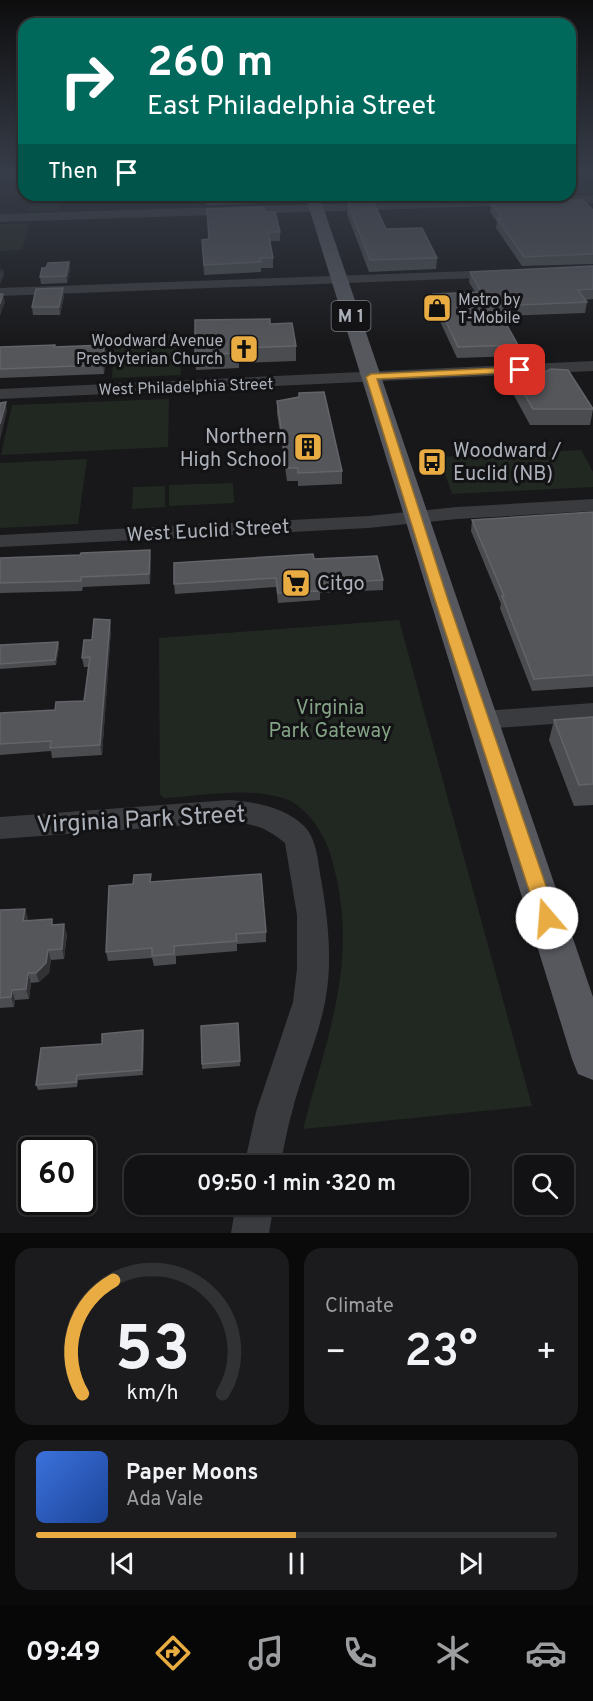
<!DOCTYPE html>
<meta charset="utf-8">
<style>
:root{--surface:#121214;--page:#1b1b1d;--text:#f1f3f6;--muted:#9c9ea0;--line:#313234;--accent:#e9ac42}
body{margin:0;font-family:Overpass,sans-serif;background:var(--page);color:var(--text);height:100vh;display:flex;flex-direction:column;font-size:22px;white-space:nowrap}
*{box-sizing:border-box;margin:0}
p{font-size:20px;color:var(--muted)}
.icon{flex:none;width:33px;height:33px;fill:none;stroke:currentColor;stroke-width:2;stroke-linecap:round;stroke-linejoin:round}
.map{position:relative;height:1233px;overflow:hidden}
.drawer{display:flex;flex-direction:column;gap:15px;padding:15px;background:#0a0a0b;flex:1}
.drawer>*{flex:none}
.guide{position:absolute;left:18px;top:18px;width:558px;height:183px;border-radius:18px;box-shadow:0 2px 4px #0004,0 0 0 2px var(--line);background:#00695c;color:#fff;overflow:hidden}
.tools{position:absolute;left:514px;top:1155px;display:grid;gap:12px}
.tools a{display:grid;place-items:center;width:60px;height:60px;border-radius:12px;background:var(--surface);box-shadow:0 2px 4px #0004,0 0 0 2px var(--line);font-size:30px}
.speed{position:absolute;left:18px;top:1137px;display:flex;gap:12px;font-size:30px;font-weight:700;text-align:center}
.speed>*{display:grid;place-content:center;width:78px;height:78px;border-radius:50%;background:var(--surface);box-shadow:0 2px 4px #0004,0 0 0 2px var(--line);line-height:1}
.speed .limit{border:3px solid #111;border-radius:9px;background:#fff;color:#111}
.pin{position:absolute;display:grid;place-items:center;width:51px;height:51px;color:#fff;margin:-26px;border-radius:12px;box-shadow:0 3px 9px #0006}
.me{position:absolute;width:66px;margin:-33px;rotate:342deg;stroke-linejoin:round;filter:drop-shadow(0 0 4px #0008)}
.turn{display:flex;align-items:center;gap:21px;height:126px;padding:0 30px;font-size:27px}
.turn .icon{width:78px;height:78px;stroke-width:2.5}
.turn b{display:block;font-size:42px;line-height:51px}
.then{display:flex;align-items:center;height:57px;padding:0 30px;background:#0003;gap:12px;font-size:22px}
.big{font-size:45px;font-weight:600;line-height:1.1}
.drawer .card{flex:1;display:flex;flex-direction:column;justify-content:center;gap:9px;min-width:0;padding:0 21px;border-radius:18px;background:var(--page)}
.drawer .dial{align-items:center;gap:0}
.dial svg{height:156px;overflow:visible;fill:none;stroke:var(--line);stroke-width:7;stroke-linecap:round;text-anchor:middle}
.dial text{fill:var(--text);stroke:none}
.song{display:flex;align-items:center;gap:18px}
.cover{width:72px;height:72px;border-radius:9px;background:linear-gradient(135deg,hsl(220 70% 55%),hsl(220 70% 35%))}
.played{height:6px;border-radius:3px;background:linear-gradient(90deg,var(--accent) 50%,var(--line) 50%)}
.keys{display:flex;justify-content:space-around;direction:ltr}
.heat{display:flex;justify-content:space-between;align-items:center;font-size:33px;direction:ltr}
.drawer .tiles{flex:1;display:grid;gap:15px;grid-template-columns:1fr 1fr}
.card:last-child{grid-column:span 2}
.trip{position:absolute;left:124px;top:1155px;width:345px;height:60px;border-radius:18px;background:var(--surface);box-shadow:0 2px 4px #0004,0 0 0 2px var(--line);font-weight:600;line-height:60px;text-align:center}
.tabs{display:flex;height:96px;justify-content:space-around;align-items:center;background:#070708;color:var(--muted)}
.tabs .icon{width:42px;height:42px}
.tabs .selected{color:var(--accent)}
.tabs b{font-size:27px;color:var(--text)}
.map>svg:first-child{display:block}
.green{fill:#212821}
.lines{fill:none;stroke-linecap:round;stroke-linejoin:round}
.minor{fill:#3a3b3f;fill-rule:evenodd}
.major{fill:#56585e;fill-rule:evenodd}
.wall{fill:#4a4c4f}
.shaded-wall{fill:#323235}
.building{fill:#55565a;stroke:#626469;stroke-width:1.5}
.route{fill:#e9ac42;stroke:#97702b;stroke-width:1.5}
.labels{text-anchor:middle;stroke-width:6;stroke-linejoin:round;paint-order:stroke}
.far-poi-label{font-size:16px;fill:#abb0b9;stroke:#131315;text-anchor:start}
.far-street-label{font-size:16px;fill:#abb0b9;stroke:#131315}
.shield{fill:#131315;stroke:#7d8188;stroke-width:1.5}
.shield-label{font-size:18px;font-weight:bold;fill:#abb0b9}
.poi-label{font-size:20px;fill:#abb0b9;stroke:#131315;text-anchor:start}
.street-label{font-size:20px;fill:#abb0b9;stroke:#131315}
.park-label{font-size:20px;fill:#84a385;stroke:#131315}
.near-street-label{font-size:24px;fill:#abb0b9;stroke:#131315}
</style>
<div class="map">
<svg width="593" height="1233" viewBox="0 0 593 1233">
<rect width="100%" height="100%" fill="#18181a"/>
<path class="green" d="M 570,175 L 593,175 L 593,193 L 570,194 Z
M 33,195 L 62,195 L 59,211 L 29,212 Z
M 30,223 L 22,250 L 0,251 L 0,224 Z
M 179,334 L 181,375 L 112,378 L 115,336 Z
M 169,399 L 168,447 L 1,455 L 12,405 Z
M 581,450 L 593,472 L 593,487 L 452,494 L 439,457 Z
M 87,459 L 78,524 L 0,528 L 0,463 Z
M 233,483 L 234,503 L 169,506 L 169,485 Z
M 165,486 L 165,507 L 132,509 L 133,487 Z
M 399,620 L 532,1106 L 303,1129 C 325,1044 356,969 337,880 C 333,863 330,848 321,833 C 314,820 300,804 286,799 C 248,786 203,796 164,798 L 160,794 L 159,638 Z"/>
<g class="lines">
<path class="minor" d="M 593,195 L 593,203 L 553,205 L 547,201 L 553,197 Z
M 520,198 L 526,202 L 524,205 L 0,222 L 0,214 Z
M 499,270 L 506,274 L 504,277 L 0,296 L 0,288 Z
M 593,361 L 593,371 L 0,399 L 0,389 Z
M 593,499 L 593,511 L 457,519 L 368,528 L 0,547 L 0,535 L 368,516 L 457,507 Z
M 593,703 L 593,721 L 483,729 L 474,726 L 470,720 L 474,714 L 483,711 Z
M 229,800 C 256,802 285,807 305,827 C 317,840 318,862 321,879 C 328,919 333,962 325,1002 C 318,1039 301,1075 292,1112 C 287,1129 284,1148 280,1166 L 244,1166 L 256,1112 L 293,1002 L 297,969 L 297,915 L 285,843 C 265,827 255,824 229,822 L 0,839 L 0,817 Z
M 236,1204 L 274,1204 L 269,1233 L 231,1233 Z"/>
<path class="major" d="M 305,195 L 319,195 L 593,997 L 593,1080 L 578,1074 L 572,1059 Z"/>
</g>
<path class="wall" d="M 182,195 L 262,195 L 262,203 L 207,205 L 203,202 L 182,203 Z
M 348,203 L 386,229 L 437,258 L 436,269 L 369,272 L 347,214 Z
M 491,203 L 593,210 L 593,264 L 522,266 L 496,228 L 497,222 L 490,212 Z
M 265,212 L 280,232 L 280,241 L 270,241 L 273,258 L 273,268 L 261,268 L 261,272 L 204,275 L 202,240 L 209,239 Z
M 69,262 L 70,270 L 67,283 L 41,284 L 40,277 L 46,268 Z
M 593,266 L 593,299 L 585,300 L 587,302 L 585,313 L 502,316 L 518,345 L 516,356 L 457,358 L 432,304 L 433,294 L 475,292 L 469,282 L 470,272 Z
M 63,288 L 64,296 L 60,315 L 33,315 L 32,307 Z
M 270,324 L 296,346 L 296,361 L 239,363 L 239,368 L 196,370 L 195,355 Z
M 55,345 L 55,347 L 104,345 L 106,353 L 104,374 L 0,378 L 0,348 Z
M 512,373 L 538,375 L 593,409 L 590,425 L 530,425 L 510,388 Z
M 299,393 L 342,471 L 342,484 L 298,486 L 298,481 L 287,481 L 277,413 L 277,401 L 299,397 Z
M 593,512 L 593,687 L 532,691 L 500,608 L 501,604 L 471,531 L 472,520 Z
M 0,558 L 151,559 L 150,584 L 83,587 L 82,591 L 0,593 Z
M 314,559 L 383,580 L 383,590 L 320,593 L 320,600 L 278,603 L 276,587 L 175,594 L 174,584 Z
M 111,630 L 102,755 L 52,758 L 51,751 L 0,755 L 0,713 L 55,710 L 84,701 L 88,667 L 84,667 L 82,658 L 92,640 Z
M 58,642 L 59,647 L 56,665 L 0,669 L 0,645 Z
M 593,717 L 593,805 L 574,806 L 549,740 L 554,720 Z
M 152,882 L 266,932 L 266,942 L 237,944 L 237,951 L 176,956 L 176,964 L 154,966 L 152,958 L 108,961 L 106,952 L 133,884 Z
M 25,909 L 28,920 L 54,925 L 67,934 L 64,959 L 51,960 L 49,973 L 39,982 L 31,983 L 29,999 L 15,1000 L 14,1007 L 0,1008 L 0,911 Z
M 238,1023 L 240,1066 L 202,1069 L 202,1064 Z
M 143,1030 L 144,1035 L 143,1075 L 78,1080 L 77,1087 L 38,1090 L 36,1085 L 102,1044 Z"/>
<path class="shaded-wall" d="M 69,262 L 70,270 L 67,283 L 66,276 Z
M 0,266 L 1,272 L 3,268 L 4,275 L 0,284 Z
M 63,288 L 64,296 L 60,315 L 59,307 Z
M 3,294 L 5,302 L 0,316 L 0,304 Z
M 104,345 L 106,353 L 104,374 L 103,365 Z
M 6,402 L 7,411 L 0,440 L 0,424 Z
M 150,550 L 151,559 L 150,584 L 149,574 Z
M 110,620 L 111,630 L 102,755 L 100,745 Z
M 58,642 L 59,647 L 56,665 L 55,660 Z
M 25,909 L 28,919 L 26,931 L 23,921 Z
M 64,924 L 67,934 L 64,959 L 62,949 Z
M 48,950 L 51,960 L 49,973 L 39,982 L 36,973 Z
M 28,973 L 31,983 L 29,999 L 26,989 Z
M 12,990 L 15,1000 L 14,1007 L 11,997 Z
M 143,1030 L 144,1035 L 143,1075 L 142,1070 Z"/>
<path class="building" d="M 583,200 L 593,210 L 593,254 L 524,257 L 497,218 L 502,218 L 491,203 L 497,201 Z
M 348,203 L 374,203 L 386,229 L 422,228 L 437,258 L 370,260 Z
M 264,207 L 265,212 L 275,212 L 280,232 L 268,232 L 273,258 L 260,258 L 261,262 L 204,265 L 202,240 L 209,239 L 207,209 Z
M 69,262 L 66,276 L 40,277 L 42,268 L 46,268 L 48,263 Z
M 593,266 L 593,289 L 578,290 L 587,302 L 496,306 L 518,345 L 458,347 L 433,294 L 481,292 L 470,272 Z
M 63,288 L 59,307 L 32,307 L 36,289 Z
M 0,294 L 3,294 L 0,304 Z
M 270,319 L 270,324 L 292,323 L 296,346 L 238,348 L 239,353 L 195,355 L 195,320 Z
M 55,345 L 54,347 L 104,345 L 103,365 L 0,369 L 0,347 Z
M 530,361 L 538,375 L 551,369 L 568,370 L 593,409 L 533,409 L 512,373 Z
M 324,392 L 342,471 L 298,473 L 298,468 L 287,468 L 277,401 L 299,397 L 299,393 Z
M 6,402 L 0,424 L 0,403 Z
M 593,512 L 593,675 L 534,679 L 502,596 L 504,596 L 472,520 Z
M 150,550 L 149,574 L 81,577 L 81,581 L 0,583 L 0,558 L 80,555 L 81,553 Z
M 313,554 L 314,559 L 377,556 L 383,580 L 319,584 L 320,591 L 278,593 L 276,578 L 174,584 L 174,563 Z
M 94,619 L 110,620 L 100,745 L 50,748 L 51,741 L 0,744 L 0,713 L 55,710 L 56,702 L 84,701 L 90,657 L 82,658 L 84,640 L 92,640 Z
M 58,642 L 55,660 L 0,664 L 0,645 Z
M 593,717 L 593,784 L 579,785 L 554,720 Z
M 151,874 L 150,882 L 261,874 L 266,932 L 236,934 L 237,941 L 174,946 L 174,954 L 152,956 L 152,948 L 106,952 L 109,886 L 133,884 L 134,875 Z
M 25,909 L 23,921 L 52,919 L 52,925 L 64,924 L 62,949 L 48,950 L 46,963 L 36,973 L 28,973 L 26,989 L 12,990 L 11,997 L 0,998 L 0,910 Z
M 238,1023 L 240,1061 L 202,1064 L 201,1026 Z
M 143,1030 L 142,1070 L 77,1075 L 76,1082 L 36,1085 L 41,1048 L 102,1044 L 102,1034 Z"/>
<linearGradient id="sky" x2="0" y2="1"><stop stop-color="#0d0d0e"/><stop offset="0.5" stop-color="#373d49"/><stop offset="1" stop-color="#373d49" stop-opacity="0"/></linearGradient>
<rect width="593" height="346" fill="url(#sky)"/>
<path class="route" d="M 520,367 L 525,370 L 523,372 L 377,379 L 448,600 L 557,918 L 554,924 L 547,926 L 541,924 L 538,918 L 435,600 L 366,377 L 371,374 Z"/>
<defs>
<g id="shop-square" transform="scale(1.5)"><rect x="-9" y="-9" width="18" height="18" rx="4" fill="#e9ac42" stroke="#131315"/><path d="M-5-2.5h2.3a2.7 3.5 0 0 1 5.4 0H5L5.5 6h-11ZM-1.5-2.5h3a1.5 2.3 0 0 0-3 0Z" fill="#111"/></g>
<g id="church-square" transform="scale(1.5)"><rect x="-9" y="-9" width="18" height="18" rx="4" fill="#e9ac42" stroke="#131315"/><path d="M-1.2-6h2.4v3.5h3.3v2.4h-3.3V6h-2.4V-.1h-3.3v-2.4h3.3Z" fill="#111"/></g>
<g id="building-square" transform="scale(1.5)"><rect x="-9" y="-9" width="18" height="18" rx="4" fill="#e9ac42" stroke="#131315"/><path d="M-4-6H4V6H1V3H-1V6H-4ZM-2.5-4.3h1.7v1.8h-1.7ZM.8-4.3h1.7v1.8H.8ZM-2.5-1h1.7V.8h-1.7ZM.8-1h1.7V.8H.8Z" fill="#111"/></g>
<g id="bus-square" transform="scale(1.5)"><rect x="-9" y="-9" width="18" height="18" rx="4" fill="#e9ac42" stroke="#131315"/><path d="M-5-6H5V4H4V6H2V4H-2V6H-4V4H-5ZM-3.5-4V0h7V-4ZM-3.5 1.2v1.5H-2V1.2ZM2 1.2v1.5H3.5V1.2Z" fill="#111"/></g>
<g id="supermarket-square" transform="scale(1.5)"><rect x="-9" y="-9" width="18" height="18" rx="4" fill="#e9ac42" stroke="#131315"/><path d="M-6-5.5h2.5l.6 2H6L4.5 2H-2.5L-4.4-4H-6ZM-1.5 3.2a1.3 1.3 0 1 0 .1 0ZM3 3.2a1.3 1.3 0 1 0 .1 0Z" fill="#111"/></g>
</defs>
<g fill-rule="evenodd">
<use href="#shop-square" x="437" y="308"/>
<use href="#church-square" x="244" y="349"/>
<use href="#building-square" x="308" y="447"/>
<use href="#bus-square" x="432" y="462"/>
<use href="#supermarket-square" x="296" y="583"/>
</g>
<g class="labels">
<g class="far-poi-label">
<text x="458" y="305">Metro by<tspan x="458" dy="18">T-Mobile</tspan></text>
<text x="223" y="346" text-anchor="end">Woodward Avenue<tspan x="223" dy="18">Presbyterian Church</tspan></text>
</g>
<g class="far-street-label">
<text transform="translate(186 386) rotate(-2)" y="6">West Philadelphia Street</text>
</g>
<rect class="shield" x="331.5" y="301" width="39" height="30" rx="4.5"/>
<g class="shield-label">
<text x="351" y="322">M 1</text>
</g>
<g class="poi-label">
<text x="287" y="443" text-anchor="end">Northern<tspan x="287" dy="23">High School</tspan></text>
<text x="453" y="457">Woodward /<tspan x="453" dy="23">Euclid (NB)</tspan></text>
<text x="317" y="590">Citgo</text>
</g>
<g class="street-label">
<text transform="translate(208 530) rotate(-3)" y="7">West Euclid Street</text>
</g>
<g class="park-label">
<text x="330" y="714">Virginia<tspan x="330" dy="23">Park Gateway</tspan></text>
</g>
<g class="near-street-label">
<text transform="translate(141 819) rotate(-3)" y="8">Virginia Park Street</text>
</g>
</g>
</svg>
<div class="tools">
<a><svg class="icon" aria-label="search" viewBox="0 0 24 24"><circle cx="10" cy="10" r="6"/><path d="M15 15l6 6"/></svg></a>
</div>
<div class="speed"><div class="limit">60</div></div>
<div class="pin" style="left:520px;top:370px;background:#d93025"><svg class="icon" aria-label="arrive" viewBox="0 0 24 24"><path d="M6 21V4h12l-3 4 3 4H6"/></svg></div>
<svg class="me" style="left:547px;top:918px" viewBox="-20 -20 40 40"><circle r="19" fill="#fff"/><path d="M0-13L10 11 0 6-10 11z" fill="#e9ac42"/></svg>
<div class="trip">09:50 · 1 min · 320 m</div>
<div class="guide">
<div class="turn"><svg class="icon" aria-label="right" viewBox="0 0 24 24"><path d="M7 20v-9h11M14 6l5 5-5 5"/></svg><div><b>260 m</b>East Philadelphia Street</div></div>
<div class="then">Then<svg class="icon" aria-label="arrive" viewBox="0 0 24 24"><path d="M6 21V4h12l-3 4 3 4H6"/></svg></div>
</div>
</div>
<section class="drawer">
<div class="tiles">
<div class="card dial"><svg viewBox="0 0 100 80">
<path d="M14 69A42 42 0 1 1 86 69"/>
<path d="M14 69A42 42 0 0 1 30 11" stroke="#e9ac42"/>
<text x="50" y="56" font-size="32" font-weight="700">53</text>
<text x="50" y="72" font-size="11">km/h</text>
</svg></div>
<div class="card"><p>Climate</p>
<div class="heat"><a>−</a><b class="big">23°</b><a>+</a></div>
</div>
<div class="card">
<div class="song"><i class="cover"></i><div><b>Paper Moons</b><p>Ada Vale</p></div></div>
<div class="played"></div>
<div class="keys"><svg class="icon" aria-label="previous" viewBox="0 0 24 24"><path d="M18 5L8 12l10 7zM5 5v14"/></svg><svg class="icon" aria-label="pause" viewBox="0 0 24 24"><path d="M8 5v14M16 5v14"/></svg><svg class="icon" aria-label="next" viewBox="0 0 24 24"><path d="M6 5l10 7-10 7zM19 5v14"/></svg></div>
</div>
</div>
</section>
<nav class="tabs">
<b>09:49</b>
<svg class="icon selected" aria-label="directions" viewBox="0 0 24 24"><path d="M12 3l9 9-9 9-9-9zM9 14v-3h6M13 9l2 2-2 2"/></svg>
<svg class="icon" aria-label="music" viewBox="0 0 24 24"><path d="M9 18V5l10-2v13"/><circle cx="6" cy="18" r="3"/><circle cx="16" cy="16" r="3"/></svg>
<svg class="icon" aria-label="phone" viewBox="0 0 24 24"><path d="M5 4h4l2 5-3 2q2 4 5 5l2-3 5 2v4C11 20 4 13 5 4z"/></svg>
<svg class="icon" aria-label="climate" viewBox="0 0 24 24"><path d="M12 3v18M4 7l16 10M4 17L20 7"/></svg>
<svg class="icon" aria-label="car" viewBox="0 0 24 24"><path d="M5 17H2v-5l4-1 3-4h7l3 4 3 1v5h-3M9 17h6M6 11h13"/><circle cx="7" cy="17" r="2"/><circle cx="17" cy="17" r="2"/></svg>
</nav>
